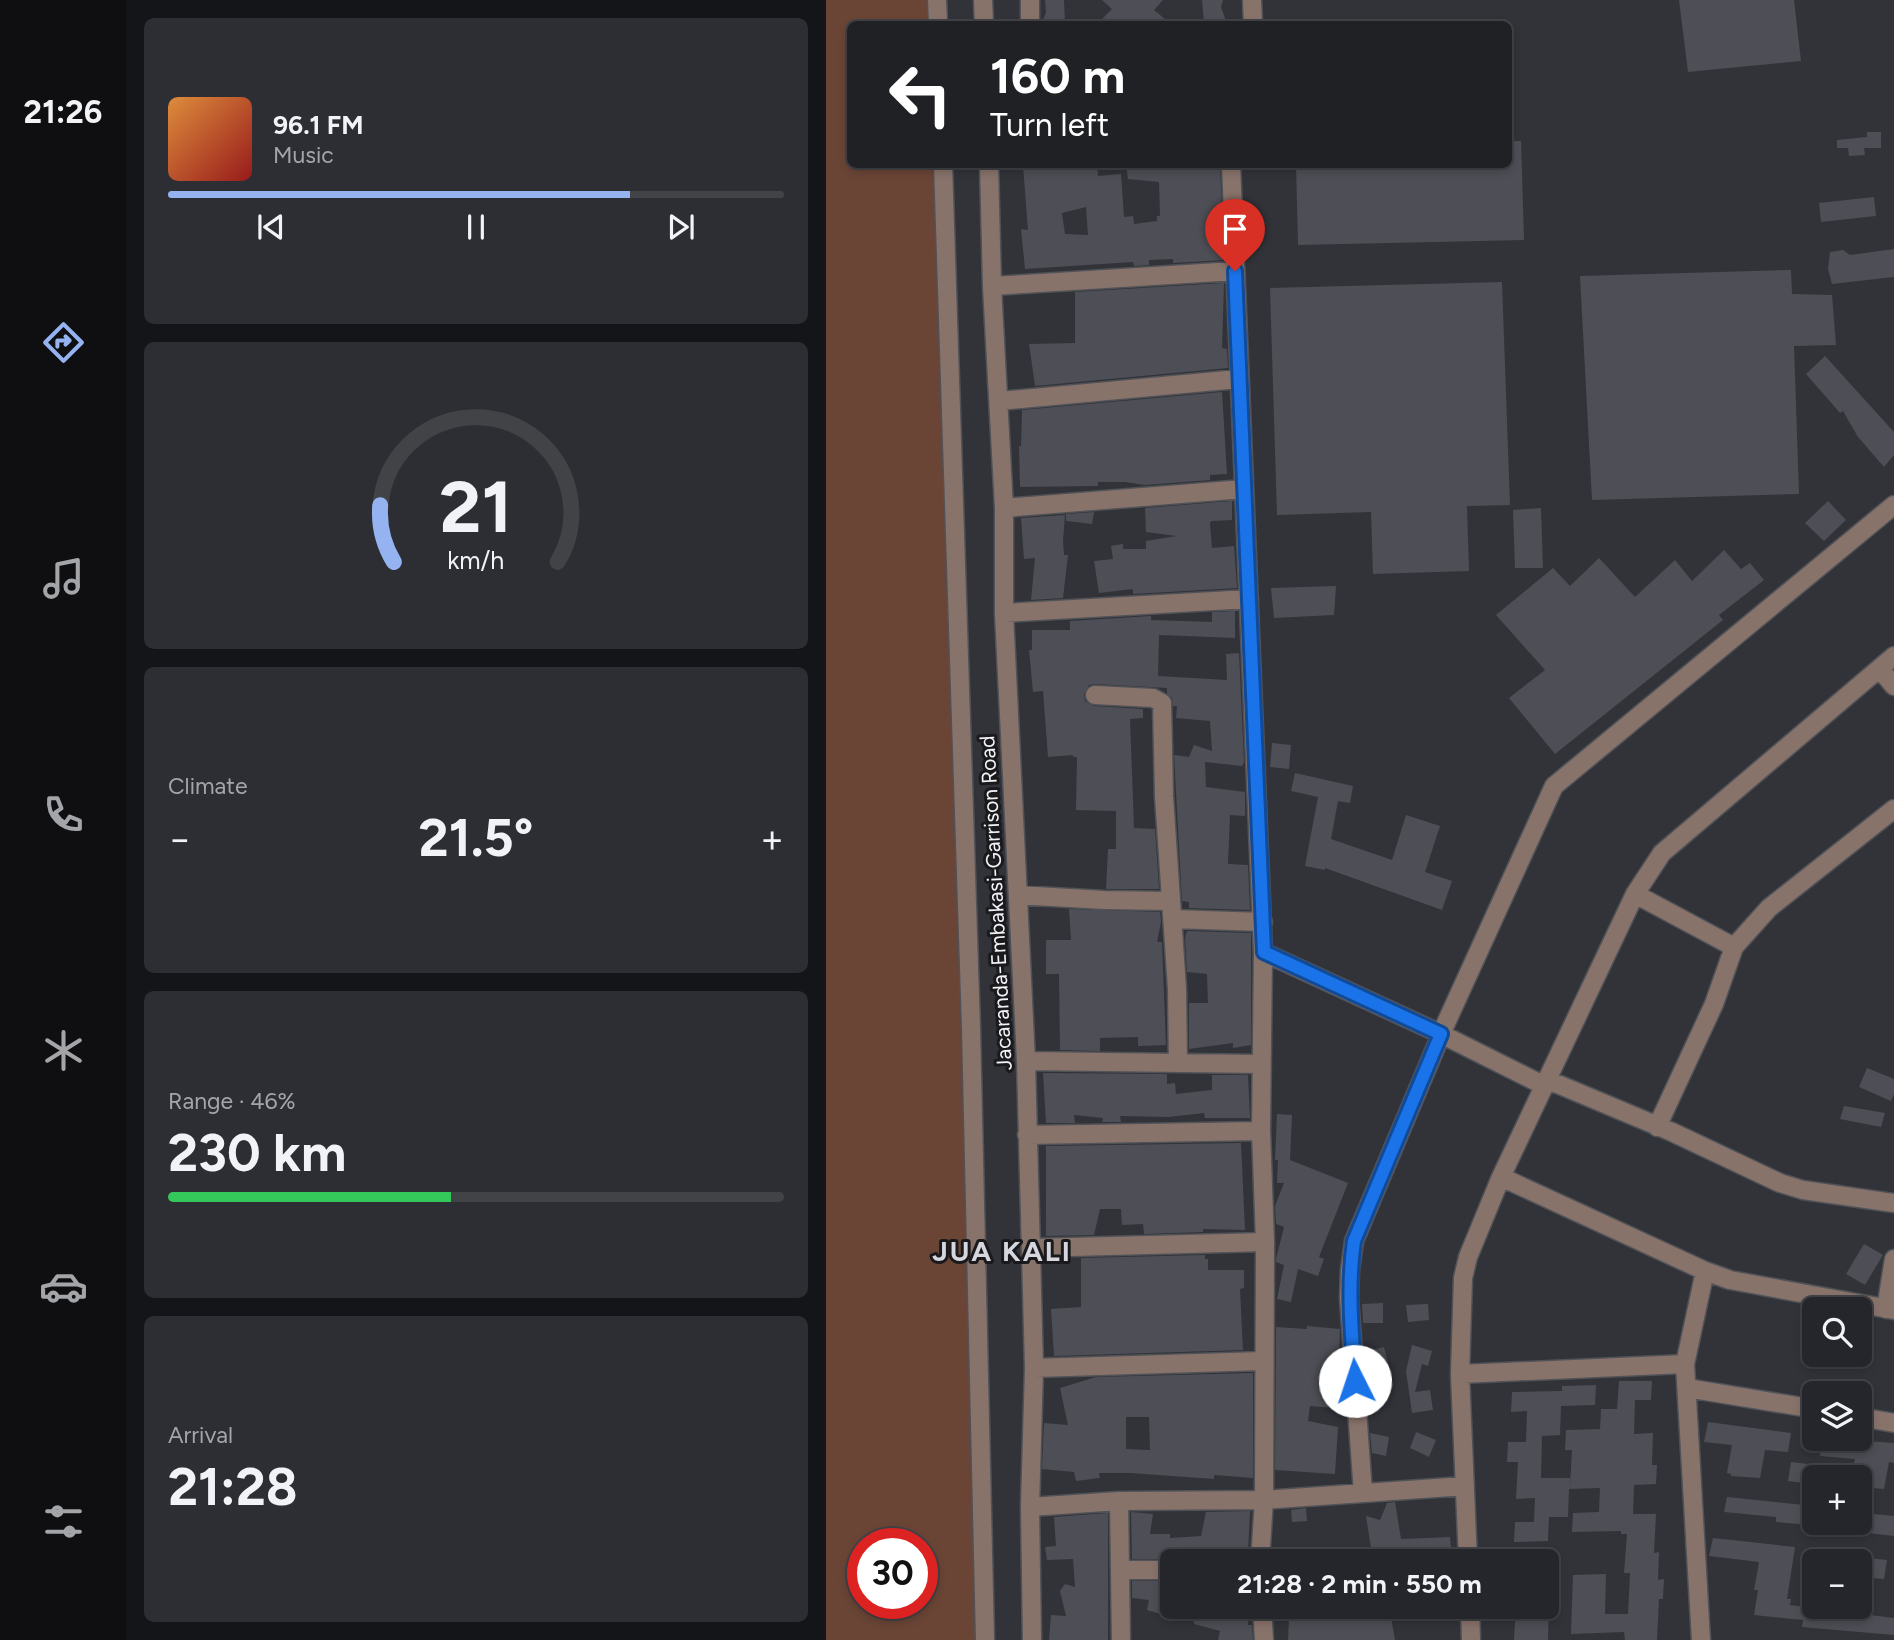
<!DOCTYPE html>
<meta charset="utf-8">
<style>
:root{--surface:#25262b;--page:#2d2e33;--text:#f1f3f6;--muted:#a3a5a9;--line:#424347;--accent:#95b2f1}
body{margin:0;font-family:Figtree,sans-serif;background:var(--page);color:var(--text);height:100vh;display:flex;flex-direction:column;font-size:26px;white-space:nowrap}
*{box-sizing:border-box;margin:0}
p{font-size:23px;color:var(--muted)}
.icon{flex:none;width:38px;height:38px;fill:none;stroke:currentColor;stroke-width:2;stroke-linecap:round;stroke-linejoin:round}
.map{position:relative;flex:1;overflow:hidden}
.panel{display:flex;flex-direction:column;gap:18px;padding:18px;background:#141518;width:700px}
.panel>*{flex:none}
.banner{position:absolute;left:21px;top:21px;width:665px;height:147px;border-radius:10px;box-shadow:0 4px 10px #0003,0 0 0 2px var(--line);background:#202124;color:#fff;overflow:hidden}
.controls{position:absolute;left:976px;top:1297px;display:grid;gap:14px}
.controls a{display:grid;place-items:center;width:70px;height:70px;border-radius:10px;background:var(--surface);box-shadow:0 4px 10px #0003,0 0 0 2px var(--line);font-size:35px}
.speed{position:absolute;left:21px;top:1528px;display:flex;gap:14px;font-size:35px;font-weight:700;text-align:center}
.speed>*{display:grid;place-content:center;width:91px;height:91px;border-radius:50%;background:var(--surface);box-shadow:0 4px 10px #0003,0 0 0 2px var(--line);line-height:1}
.speed .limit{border:10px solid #d22;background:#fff;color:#111}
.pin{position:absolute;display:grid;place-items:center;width:60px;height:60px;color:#fff;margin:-72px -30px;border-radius:50% 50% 50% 0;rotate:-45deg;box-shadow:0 0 7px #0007}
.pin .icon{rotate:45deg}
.me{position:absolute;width:77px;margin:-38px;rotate:356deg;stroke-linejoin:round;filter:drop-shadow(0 0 5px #0008)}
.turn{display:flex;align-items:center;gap:24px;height:147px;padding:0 28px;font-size:32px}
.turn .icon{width:91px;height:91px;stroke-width:2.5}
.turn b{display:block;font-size:49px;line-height:60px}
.big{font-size:52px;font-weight:700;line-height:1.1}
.panel .widget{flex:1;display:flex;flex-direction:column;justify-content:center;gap:10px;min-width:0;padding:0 24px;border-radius:10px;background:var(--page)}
.panel .dial{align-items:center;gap:0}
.dial svg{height:182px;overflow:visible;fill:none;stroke:var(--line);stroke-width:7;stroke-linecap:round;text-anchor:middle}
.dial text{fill:var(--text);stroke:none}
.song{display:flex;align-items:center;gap:21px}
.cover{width:84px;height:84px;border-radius:10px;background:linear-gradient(135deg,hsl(30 70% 55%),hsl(0 70% 35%))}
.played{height:7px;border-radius:4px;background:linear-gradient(90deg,var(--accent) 75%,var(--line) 75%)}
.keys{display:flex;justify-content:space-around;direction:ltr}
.heat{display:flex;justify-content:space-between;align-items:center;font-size:38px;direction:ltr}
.charge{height:10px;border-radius:5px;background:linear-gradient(90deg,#34c759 46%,var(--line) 0)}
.trip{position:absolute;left:334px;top:1549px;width:399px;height:70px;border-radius:10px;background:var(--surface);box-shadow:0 4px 10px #0003,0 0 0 2px var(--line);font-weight:700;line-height:70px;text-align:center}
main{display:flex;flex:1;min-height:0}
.tabs{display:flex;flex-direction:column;width:126px;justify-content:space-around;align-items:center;background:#0f0f11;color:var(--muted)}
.tabs .icon{width:49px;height:49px}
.tabs .on{color:var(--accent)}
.tabs b{font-size:32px;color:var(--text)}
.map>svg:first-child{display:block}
.green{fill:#6a4536;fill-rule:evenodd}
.building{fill:#4e4f56;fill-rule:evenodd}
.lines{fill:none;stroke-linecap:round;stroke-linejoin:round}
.minor-casing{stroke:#505257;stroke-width:21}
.minor{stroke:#88736b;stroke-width:18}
.route-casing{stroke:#114b97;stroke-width:18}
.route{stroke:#1a73e8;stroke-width:12}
.labels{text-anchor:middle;stroke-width:6;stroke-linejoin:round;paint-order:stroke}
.street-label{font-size:21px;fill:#f2f3f7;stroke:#1a1a1d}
.district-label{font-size:28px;font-weight:bold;letter-spacing:2px;fill:#d5d6de;stroke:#1a1a1d}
</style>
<main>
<nav class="tabs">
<b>21:26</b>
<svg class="icon on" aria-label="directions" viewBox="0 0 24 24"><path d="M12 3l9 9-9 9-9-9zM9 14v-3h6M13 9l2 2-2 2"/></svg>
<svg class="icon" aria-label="music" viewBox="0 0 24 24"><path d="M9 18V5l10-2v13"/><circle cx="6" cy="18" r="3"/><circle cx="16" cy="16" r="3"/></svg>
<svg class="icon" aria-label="phone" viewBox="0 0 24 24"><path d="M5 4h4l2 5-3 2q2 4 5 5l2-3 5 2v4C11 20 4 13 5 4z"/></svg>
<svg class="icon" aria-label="climate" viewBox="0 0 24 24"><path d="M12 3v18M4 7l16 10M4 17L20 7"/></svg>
<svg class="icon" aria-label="car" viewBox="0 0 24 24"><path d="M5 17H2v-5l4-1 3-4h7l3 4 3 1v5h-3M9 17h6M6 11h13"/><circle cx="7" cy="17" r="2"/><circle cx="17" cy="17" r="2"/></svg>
<svg class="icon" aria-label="filters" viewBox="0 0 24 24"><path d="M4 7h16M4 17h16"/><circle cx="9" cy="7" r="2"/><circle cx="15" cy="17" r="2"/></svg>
</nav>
<section class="panel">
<div class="widget">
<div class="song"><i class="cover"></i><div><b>96.1 FM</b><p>Music</p></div></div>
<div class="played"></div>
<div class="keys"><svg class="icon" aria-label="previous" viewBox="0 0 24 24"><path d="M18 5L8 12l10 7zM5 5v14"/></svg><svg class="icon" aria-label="pause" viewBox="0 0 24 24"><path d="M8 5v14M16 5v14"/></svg><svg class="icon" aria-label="next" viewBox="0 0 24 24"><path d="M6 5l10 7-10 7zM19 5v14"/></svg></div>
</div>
<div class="widget dial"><svg viewBox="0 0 100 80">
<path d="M14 69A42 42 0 1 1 86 69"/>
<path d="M14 69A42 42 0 0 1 8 44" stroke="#95b2f1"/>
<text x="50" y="56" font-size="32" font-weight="700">21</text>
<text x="50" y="72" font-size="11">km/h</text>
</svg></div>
<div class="widget"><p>Climate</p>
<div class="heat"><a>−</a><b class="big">21.5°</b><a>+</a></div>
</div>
<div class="widget"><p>Range · 46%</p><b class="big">230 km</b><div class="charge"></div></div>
<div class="widget"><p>Arrival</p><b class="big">21:28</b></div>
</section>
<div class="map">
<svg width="1068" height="1640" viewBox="0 0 1068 1640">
<rect width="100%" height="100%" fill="#313339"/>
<path class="green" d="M 0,0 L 107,0 L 108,24 L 24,24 L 24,164 L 112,165 L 156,1640 L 0,1640 ZM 37,1544 L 96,1544 L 96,1603 L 37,1603 Z"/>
<path class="building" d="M 219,0 L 238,0 L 239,24 L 215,24 L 220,13 Z
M 276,0 L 337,0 L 328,10 L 345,24 L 271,24 L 286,9 Z
M 376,0 L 397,0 L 395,7 L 401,24 L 378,24 Z
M 853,0 L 968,0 L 975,61 L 862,72 Z
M 1041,132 L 1055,132 L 1055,148 L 1038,148 L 1039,155 L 1023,156 L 1022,148 L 1011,148 L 1011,140 L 1041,137 Z
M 682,141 L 695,141 L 698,240 L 472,245 L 470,164 L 682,164 Z
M 226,164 L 271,166 L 272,176 L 295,174 L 298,217 L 307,216 L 308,224 L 331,221 L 331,216 L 334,216 L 333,182 L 302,179 L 300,164 L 394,164 L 398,260 L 347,263 L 347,259 L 323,260 L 323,265 L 308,266 L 307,262 L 199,269 L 195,229 L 202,230 L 197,166 L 227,167 ZM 260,207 L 262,235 L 239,234 L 236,213 Z
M 1048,197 L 1050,216 L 995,222 L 993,203 Z
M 1068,249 L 1068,277 L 1006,284 L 1002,269 L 1004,252 L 1017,250 L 1024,255 Z
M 965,270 L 966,294 L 1006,295 L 1010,345 L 968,346 L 973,494 L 766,500 L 754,276 Z
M 676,282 L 684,505 L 641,506 L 643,571 L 547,574 L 545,512 L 451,515 L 444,288 Z
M 398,283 L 396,348 L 401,349 L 402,368 L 209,386 L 203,344 L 249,343 L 249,292 Z
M 999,356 L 1068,432 L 1068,455 L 1058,467 L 1032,437 L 1017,411 L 1014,413 L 980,374 Z
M 396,392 L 401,474 L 384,475 L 384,480 L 319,485 L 299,482 L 272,482 L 272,486 L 194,487 L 193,446 L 195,446 L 196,410 Z
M 406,501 L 406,520 L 385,521 L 384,524 L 386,548 L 408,546 L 411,588 L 307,594 L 307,589 L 273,593 L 268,561 L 287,559 L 285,546 L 297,544 L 297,549 L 320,549 L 320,541 L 351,536 L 320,532 L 319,508 Z
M 1002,501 L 1020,520 L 998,541 L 979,523 Z
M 715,508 L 717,568 L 689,568 L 687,510 Z
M 268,512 L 266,524 L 240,521 L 240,514 Z
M 239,515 L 237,541 L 238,555 L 242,555 L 237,598 L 205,600 L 209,558 L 198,559 L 195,518 Z
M 898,550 L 915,569 L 924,563 L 938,580 L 893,615 L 897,620 L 729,754 L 683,698 L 719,670 L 670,615 L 727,568 L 744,586 L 773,558 L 809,597 L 849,560 L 866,581 Z
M 510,586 L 508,615 L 448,618 L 445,588 Z
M 409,611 L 409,638 L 333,635 L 332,676 L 401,680 L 400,654 L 413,653 L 418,762 L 416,766 L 379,762 L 380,787 L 419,792 L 419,816 L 404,815 L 402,864 L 422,865 L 424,910 L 363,908 L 363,902 L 356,901 L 348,755 L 363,757 L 368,745 L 386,751 L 384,721 L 350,718 L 351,706 L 347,706 L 346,698 L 341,693 L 341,688 L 270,684 L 263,685 L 258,694 L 259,701 L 268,706 L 317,709 L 317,718 L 304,719 L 308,828 L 329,829 L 333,889 L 280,889 L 282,849 L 290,849 L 290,811 L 250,810 L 251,757 L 247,757 L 247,755 L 222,757 L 217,691 L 207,692 L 203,650 L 206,650 L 206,630 L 244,630 L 244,621 L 325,616 L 325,620 L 386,622 L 386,612 Z
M 446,743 L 465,745 L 463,769 L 444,767 Z
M 469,773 L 527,786 L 524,803 L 512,801 L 505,839 L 566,860 L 580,815 L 614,826 L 599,872 L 626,881 L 616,910 L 499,868 L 499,870 L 479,866 L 492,797 L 465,791 Z
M 243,909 L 334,912 L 335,922 L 331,942 L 336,942 L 340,1045 L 312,1046 L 312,1037 L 274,1038 L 274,1051 L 234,1050 L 233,974 L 220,974 L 220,940 L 245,940 Z
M 361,931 L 425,933 L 425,1045 L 407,1048 L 407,1043 L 363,1049 L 363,1003 L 382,1003 L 381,974 L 361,972 L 359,938 Z
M 1041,1068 L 1068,1079 L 1068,1094 L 1065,1101 L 1033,1087 Z
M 217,1073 L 341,1074 L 341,1084 L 349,1083 L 350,1094 L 386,1090 L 386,1075 L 422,1075 L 424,1118 L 379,1118 L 378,1113 L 342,1117 L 294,1116 L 295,1122 L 276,1122 L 277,1118 L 248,1115 L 249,1123 L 220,1123 Z
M 1018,1106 L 1059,1113 L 1055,1127 L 1014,1119 Z
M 451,1114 L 466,1115 L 464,1160 L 522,1183 L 493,1257 L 498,1259 L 492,1276 L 472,1269 L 465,1302 L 451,1299 L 458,1265 L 450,1262 L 450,1259 L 458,1227 L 450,1224 L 449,1206 L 458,1183 L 451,1183 L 452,1160 L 449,1160 Z
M 415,1143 L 419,1230 L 377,1229 L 377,1232 L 318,1234 L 317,1224 L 296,1225 L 295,1209 L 274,1209 L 268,1235 L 220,1236 L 220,1146 Z
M 1038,1244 L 1057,1255 L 1039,1285 L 1020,1274 Z
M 379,1255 L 379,1259 L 382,1259 L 382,1270 L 418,1270 L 418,1288 L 414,1289 L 417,1350 L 228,1356 L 225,1309 L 255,1307 L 255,1258 Z
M 557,1303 L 557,1323 L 537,1323 L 536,1304 Z
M 602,1304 L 603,1320 L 582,1322 L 580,1305 Z
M 481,1326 L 514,1329 L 512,1388 L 518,1390 L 520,1409 L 484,1406 L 482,1421 L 512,1427 L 509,1474 L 449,1470 L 450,1327 L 481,1329 Z
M 586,1345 L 606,1351 L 602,1366 L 596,1364 L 589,1392 L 604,1390 L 607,1410 L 586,1413 L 580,1371 Z
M 558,1347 L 566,1379 L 541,1376 L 538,1352 Z
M 427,1373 L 427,1478 L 388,1475 L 388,1479 L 305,1473 L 273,1473 L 274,1478 L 250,1481 L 248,1472 L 216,1469 L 218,1423 L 242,1425 L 234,1388 L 270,1377 ZM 300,1417 L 323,1417 L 324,1450 L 300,1449 Z
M 793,1381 L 826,1381 L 825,1400 L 809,1400 L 808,1434 L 827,1433 L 826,1465 L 831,1465 L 830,1484 L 808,1485 L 807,1514 L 830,1514 L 828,1553 L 833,1552 L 832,1580 L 838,1579 L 837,1599 L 833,1599 L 831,1640 L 799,1640 L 798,1632 L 745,1634 L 747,1575 L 780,1574 L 779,1614 L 802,1614 L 804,1573 L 798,1573 L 801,1534 L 795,1534 L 795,1531 L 746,1532 L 747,1513 L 773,1512 L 774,1488 L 743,1489 L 742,1517 L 723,1517 L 722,1541 L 688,1542 L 689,1522 L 708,1522 L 709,1498 L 690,1499 L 692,1462 L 681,1462 L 682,1442 L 700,1442 L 701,1411 L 685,1412 L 686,1392 L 736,1391 L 736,1386 L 770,1385 L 769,1405 L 735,1406 L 734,1435 L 716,1436 L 715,1478 L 744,1478 L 744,1486 L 746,1450 L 739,1450 L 740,1430 L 774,1429 L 775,1409 L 791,1409 Z
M 882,1422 L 965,1433 L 962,1452 L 939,1450 L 934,1478 L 905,1476 L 905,1474 L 901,1473 L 906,1445 L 878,1442 Z
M 590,1432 L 610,1440 L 603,1457 L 584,1448 Z
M 544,1433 L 563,1437 L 560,1456 L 546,1453 Z
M 997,1438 L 1068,1443 L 1068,1463 L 1063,1462 L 1058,1489 L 1034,1487 L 1034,1477 L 1026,1477 L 1029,1459 L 994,1456 Z
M 965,1462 L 999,1466 L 997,1477 L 989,1477 L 989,1484 L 962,1481 Z
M 901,1497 L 987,1506 L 983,1525 L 950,1522 L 950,1517 L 898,1512 Z
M 569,1502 L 575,1539 L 624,1537 L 625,1548 L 575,1551 L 575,1561 L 547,1561 L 540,1516 L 554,1520 L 561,1503 Z
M 480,1508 L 481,1521 L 466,1522 L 465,1510 Z
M 424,1511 L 422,1553 L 392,1551 L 392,1553 L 366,1548 L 367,1555 L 346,1556 L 346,1559 L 306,1559 L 305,1512 L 327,1514 L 324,1534 L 344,1534 L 344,1538 L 375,1536 L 380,1512 Z
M 282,1513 L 282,1640 L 223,1640 L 225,1615 L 240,1616 L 234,1591 L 239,1584 L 249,1587 L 247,1559 L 221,1560 L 219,1547 L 230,1546 L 228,1517 Z
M 1038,1513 L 1068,1516 L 1068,1536 L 1034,1532 L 1034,1514 Z
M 887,1538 L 969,1547 L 961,1599 L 965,1599 L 964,1605 L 1068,1618 L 1068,1635 L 976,1627 L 977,1620 L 928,1615 L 932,1590 L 928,1590 L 933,1562 L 883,1556 Z
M 1034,1557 L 1061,1560 L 1058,1579 L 1034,1577 Z
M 306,1581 L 346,1581 L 346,1601 L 342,1616 L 321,1610 L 323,1600 L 306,1598 Z
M 368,1606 L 422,1606 L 422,1625 L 426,1625 L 427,1640 L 392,1640 L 394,1631 L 368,1624 Z
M 532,1606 L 563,1606 L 569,1640 L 462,1640 L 463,1619 L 535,1620 Z
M 690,1606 L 723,1606 L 722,1640 L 688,1640 Z"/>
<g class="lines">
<g class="minor-casing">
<path id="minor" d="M 111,0 L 112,24
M 157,0 L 158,24
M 204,0 L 204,24
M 426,0 L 427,24
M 117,164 L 145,1028 L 159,1640
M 163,164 L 166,286 L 178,508 L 178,613 L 200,1061 L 208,1368 L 204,1507 L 206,1640
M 405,164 L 437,952 L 435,1131 L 439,1242 L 438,1500 L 434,1561
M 166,286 L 409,271
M 173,401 L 412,379
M 178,508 L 418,489
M 178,613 L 423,599
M 1054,669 L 1068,686
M 269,695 L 327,698 L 336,703 L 338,796 L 351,989 L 352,1063
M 809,894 L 908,947
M 192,895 L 278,900 L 344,901
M 347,919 L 437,922
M 437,952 L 615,1034 L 719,1086
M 200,1061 L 435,1064
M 722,1080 L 846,1132 L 954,1183 L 977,1190 L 1068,1203
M 831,1127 L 888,1004 L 908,947 L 943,908 L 1068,809
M 201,1135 L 435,1131
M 675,1177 L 879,1271 L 904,1280 L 1068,1310
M 206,1248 L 439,1242
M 1060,1309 L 1068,1259
M 208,1368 L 437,1361
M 634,1374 L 859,1364
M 861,1388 L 989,1409
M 1034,1417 L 1068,1423
M 537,1493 L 523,1298 L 524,1270 L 528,1241 L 620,1023 L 728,786 L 1068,505
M 293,1501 L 295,1640
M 204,1507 L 293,1501 L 438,1500 L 639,1486
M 642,1561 L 634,1374 L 637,1278 L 642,1257 L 675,1177 L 809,894 L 836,853 L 1068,656
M 294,1570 L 346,1570
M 436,1606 L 438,1640
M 644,1606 L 645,1640
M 875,1640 L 859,1364 L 879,1271"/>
</g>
<use href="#minor" class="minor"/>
</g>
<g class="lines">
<g class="route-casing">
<path id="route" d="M 409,271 L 438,952 L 615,1034 L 528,1241 C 521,1288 526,1334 529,1381"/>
</g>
<use href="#route" class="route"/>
</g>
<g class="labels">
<g class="street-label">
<text transform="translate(170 903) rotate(-93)" y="7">Jacaranda-Embakasi-Garrison Road</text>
</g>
<g class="district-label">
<text x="176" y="1261">JUA KALI</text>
</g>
</g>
</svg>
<div class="controls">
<a><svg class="icon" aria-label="search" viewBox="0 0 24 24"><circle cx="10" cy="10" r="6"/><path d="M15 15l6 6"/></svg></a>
<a><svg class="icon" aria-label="layers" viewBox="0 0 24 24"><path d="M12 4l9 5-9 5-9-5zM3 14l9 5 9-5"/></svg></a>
<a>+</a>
<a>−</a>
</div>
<div class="speed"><div class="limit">30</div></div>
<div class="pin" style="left:409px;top:271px;background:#d93025"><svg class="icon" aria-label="arrive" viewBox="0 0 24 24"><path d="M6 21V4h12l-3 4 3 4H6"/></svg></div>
<svg class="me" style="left:529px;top:1381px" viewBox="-20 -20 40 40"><circle r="19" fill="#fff"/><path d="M0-13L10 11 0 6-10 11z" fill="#1a73e8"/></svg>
<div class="trip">21:28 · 2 min · 550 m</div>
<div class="banner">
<div class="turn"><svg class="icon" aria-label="left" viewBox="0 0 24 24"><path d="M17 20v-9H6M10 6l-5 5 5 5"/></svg><div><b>160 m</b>Turn left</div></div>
</div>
</div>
</main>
